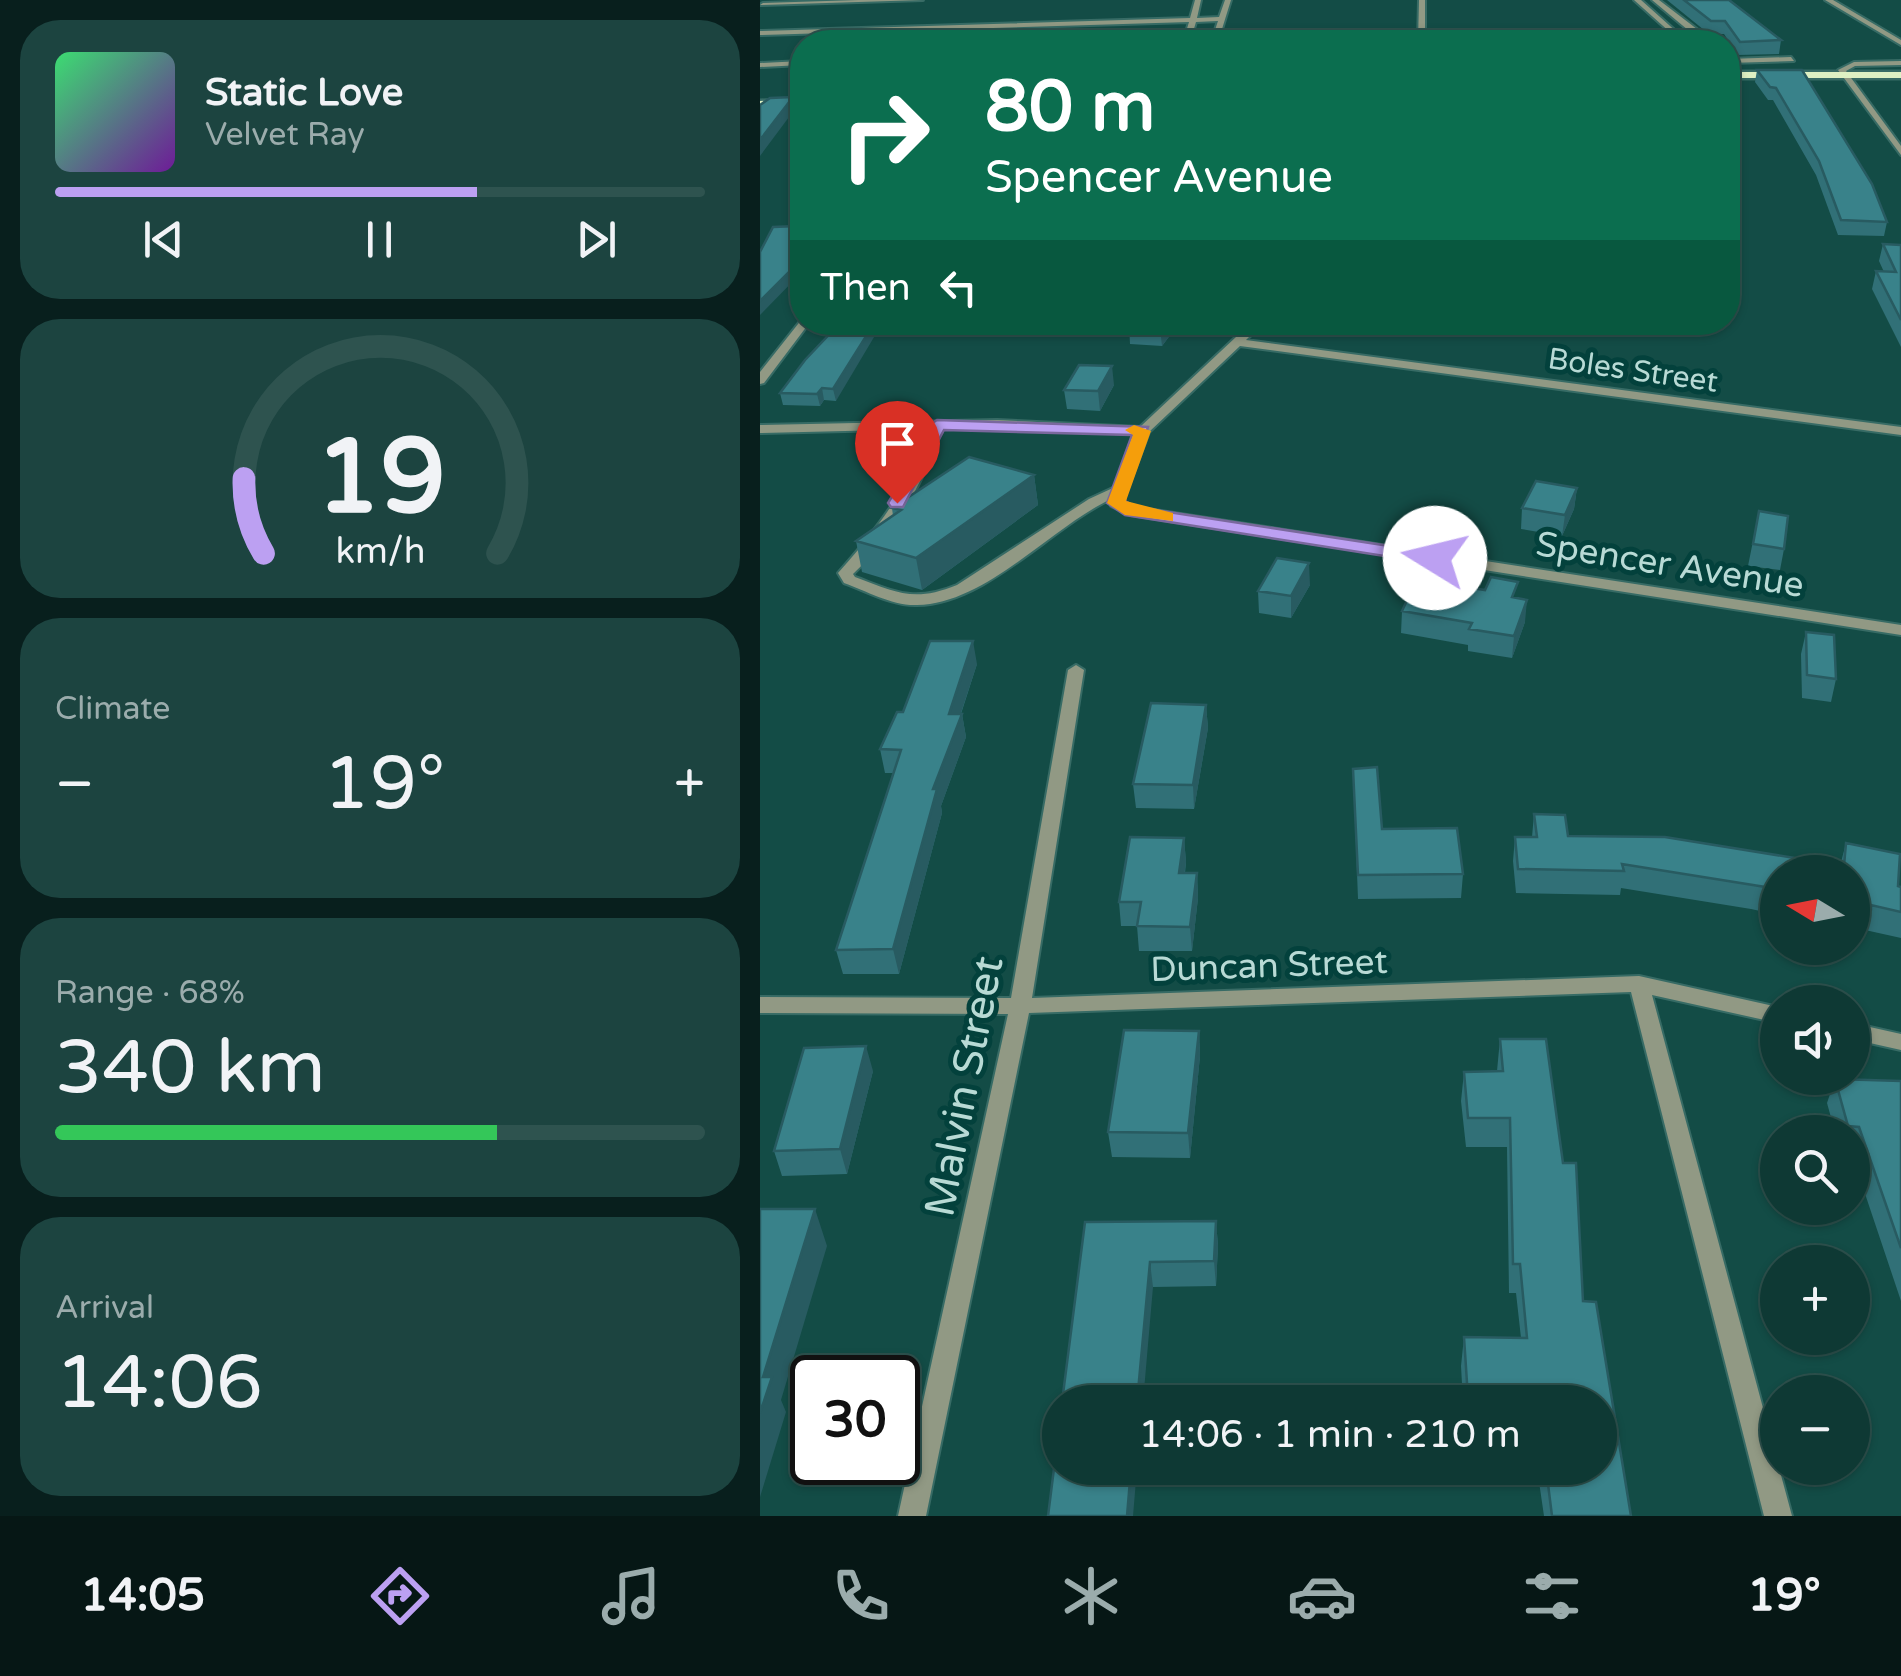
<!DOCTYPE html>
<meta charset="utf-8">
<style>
:root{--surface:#0e3934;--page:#1c4440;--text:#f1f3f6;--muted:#9bacac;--line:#2e534f;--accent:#bca0f2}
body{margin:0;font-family:"Varela Round",sans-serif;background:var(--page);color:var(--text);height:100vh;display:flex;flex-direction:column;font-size:38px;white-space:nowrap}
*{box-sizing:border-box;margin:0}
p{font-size:32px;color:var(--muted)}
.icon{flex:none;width:55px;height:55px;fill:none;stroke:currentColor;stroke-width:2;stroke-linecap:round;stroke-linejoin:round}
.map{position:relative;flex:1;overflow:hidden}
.details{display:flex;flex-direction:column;gap:20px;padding:20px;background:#081f1d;width:760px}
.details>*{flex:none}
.top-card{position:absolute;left:30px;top:30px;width:950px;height:305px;border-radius:40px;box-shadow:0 2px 8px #0004,0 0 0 2px var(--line);background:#0b6e4f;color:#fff;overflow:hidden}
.needle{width:65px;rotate:280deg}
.tools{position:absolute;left:1000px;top:855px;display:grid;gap:20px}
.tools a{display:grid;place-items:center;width:110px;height:110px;border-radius:50%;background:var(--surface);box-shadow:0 2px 8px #0004,0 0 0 2px var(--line);font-size:50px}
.speed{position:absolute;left:30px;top:1355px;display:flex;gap:20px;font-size:50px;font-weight:700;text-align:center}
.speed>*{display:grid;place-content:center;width:130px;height:130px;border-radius:50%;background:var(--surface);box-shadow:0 2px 8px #0004,0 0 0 2px var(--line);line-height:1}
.speed .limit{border:5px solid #111;border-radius:15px;background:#fff;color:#111}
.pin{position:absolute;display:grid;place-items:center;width:85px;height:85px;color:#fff;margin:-102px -42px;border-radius:50% 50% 50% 0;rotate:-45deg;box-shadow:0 0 10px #0007}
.pin .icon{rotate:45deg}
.me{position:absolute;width:110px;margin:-55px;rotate:279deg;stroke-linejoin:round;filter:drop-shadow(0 0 8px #0008)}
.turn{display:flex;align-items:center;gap:35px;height:210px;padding:0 30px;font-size:45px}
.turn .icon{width:130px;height:130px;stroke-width:2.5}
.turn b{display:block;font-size:70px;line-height:85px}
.then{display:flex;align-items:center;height:95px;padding:0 30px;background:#0003;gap:20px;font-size:38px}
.big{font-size:75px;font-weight:600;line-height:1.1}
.details .widget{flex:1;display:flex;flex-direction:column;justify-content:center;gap:15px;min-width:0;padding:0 35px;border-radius:40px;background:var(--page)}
.details .dial{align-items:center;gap:0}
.dial svg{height:260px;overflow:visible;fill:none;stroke:var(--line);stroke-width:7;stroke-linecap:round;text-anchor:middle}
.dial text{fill:var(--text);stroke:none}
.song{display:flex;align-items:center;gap:30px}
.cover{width:120px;height:120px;border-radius:15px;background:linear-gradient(135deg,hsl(140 70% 55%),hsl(280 70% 35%))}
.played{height:10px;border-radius:5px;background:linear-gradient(90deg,var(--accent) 65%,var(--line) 65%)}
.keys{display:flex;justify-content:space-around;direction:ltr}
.heat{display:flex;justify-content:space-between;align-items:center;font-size:55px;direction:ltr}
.charge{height:15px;border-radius:8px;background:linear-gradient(90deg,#34c759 68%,var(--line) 0)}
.trip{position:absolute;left:282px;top:1385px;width:575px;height:100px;border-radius:50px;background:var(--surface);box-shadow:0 2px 8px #0004,0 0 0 2px var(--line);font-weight:600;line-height:100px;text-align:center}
.menu{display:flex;height:160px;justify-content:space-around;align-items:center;background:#061715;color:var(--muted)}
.menu .icon{width:70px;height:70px}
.menu .selected{color:var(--accent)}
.menu b{font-size:45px;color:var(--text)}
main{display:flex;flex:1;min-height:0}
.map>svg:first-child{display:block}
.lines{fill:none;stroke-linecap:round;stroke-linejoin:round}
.minor-casing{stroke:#376b65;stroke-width:4}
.major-casing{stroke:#376b65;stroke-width:5}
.minor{fill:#919984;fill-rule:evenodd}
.major{fill:#def0c3;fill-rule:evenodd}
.wall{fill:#317077}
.shaded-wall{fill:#285b61}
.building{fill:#39828a;stroke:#285b61;stroke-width:2.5}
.route{fill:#bca0f2;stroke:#7a689d;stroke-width:2.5}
.slow{fill:#f59e0b}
.labels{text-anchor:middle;stroke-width:10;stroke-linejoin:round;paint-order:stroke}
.far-street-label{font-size:30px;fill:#b8dad5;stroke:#03413c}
.street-label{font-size:35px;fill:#b8dad5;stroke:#03413c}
.near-street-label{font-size:42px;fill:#b8dad5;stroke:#03413c}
</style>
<main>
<section class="details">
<div class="widget">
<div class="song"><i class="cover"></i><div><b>Static Love</b><p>Velvet Ray</p></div></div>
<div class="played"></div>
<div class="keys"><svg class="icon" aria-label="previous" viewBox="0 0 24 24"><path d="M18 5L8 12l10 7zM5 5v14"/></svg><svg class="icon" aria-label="pause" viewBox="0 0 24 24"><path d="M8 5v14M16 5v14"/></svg><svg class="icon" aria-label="next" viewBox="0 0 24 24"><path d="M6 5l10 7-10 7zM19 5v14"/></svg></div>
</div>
<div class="widget dial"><svg viewBox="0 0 100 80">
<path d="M14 69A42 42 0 1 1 86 69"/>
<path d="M14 69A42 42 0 0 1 8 46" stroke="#bca0f2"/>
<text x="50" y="56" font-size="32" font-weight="700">19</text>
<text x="50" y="72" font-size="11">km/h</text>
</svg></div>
<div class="widget"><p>Climate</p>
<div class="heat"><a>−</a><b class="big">19°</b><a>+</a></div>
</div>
<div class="widget"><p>Range · 68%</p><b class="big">340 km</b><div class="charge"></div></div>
<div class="widget"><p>Arrival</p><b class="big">14:06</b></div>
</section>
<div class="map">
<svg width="1141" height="1516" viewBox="0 0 1141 1516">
<rect width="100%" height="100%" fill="#134c46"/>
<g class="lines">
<g class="minor-casing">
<path id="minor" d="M 98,0 L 163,0 L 0,5 L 3,3 Z
M 435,0 L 441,0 L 437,18 L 459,17 L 465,0 L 471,0 L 458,42 L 451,42 L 458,21 L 436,22 L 430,42 L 423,42 L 429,22 L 0,35 L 0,31 L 430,18 Z
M 659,0 L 665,0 L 665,42 L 658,42 Z
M 874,0 L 881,0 L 928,42 L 921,42 Z
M 892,0 L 899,0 L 946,36 L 946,40 L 940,40 Z
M 1065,0 L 1073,0 L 1141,40 L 1141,45 Z
M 777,31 L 784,33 L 783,42 L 776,42 Z
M 1031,57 L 1034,61 L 968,63 L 968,59 Z
M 42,61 L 42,65 L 0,67 L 0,63 Z
M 1141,61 L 1141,65 L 1095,66 L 1086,71 L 1141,146 L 1141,155 L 1078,70 L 1094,62 Z
M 42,319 L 42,322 L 50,322 L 4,383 L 0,384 L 0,372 Z
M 492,322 L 504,322 L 486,340 L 1141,427 L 1141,435 L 480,346 L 389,432 L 363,501 L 375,507 L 1141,625 L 1141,635 L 371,515 L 351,506 L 351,499 C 290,528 226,604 157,605 C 132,606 107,591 84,583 L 78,573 C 119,527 148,489 169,429 L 0,433 L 0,425 L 237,420 L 380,427 ZM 237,428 L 375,434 L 355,487 L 329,499 L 197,585 C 153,603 136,592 95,577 L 93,574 C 134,536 164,481 182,429 Z
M 316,665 L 324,670 L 272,998 L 879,976 L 1018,1007 L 1018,1023 L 892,995 L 1032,1516 L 1004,1516 L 871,992 L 269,1013 L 166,1516 L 138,1516 L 248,1014 L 0,1013 L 0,997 L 251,998 L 308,670 Z
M 1092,1023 L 1141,1034 L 1141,1050 L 1092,1039 Z"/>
</g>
<g class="major-casing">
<path id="major" d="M 968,72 L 1141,72 L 1141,78 L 968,78 Z
M 42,99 L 42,105 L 0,107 L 0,101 Z"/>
</g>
<use href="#minor" class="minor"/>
<use href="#major" class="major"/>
</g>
<path class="wall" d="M 907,0 L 969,0 L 1021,40 L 1019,54 L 978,55 L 964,34 L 949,34 Z
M 997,70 L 1042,70 L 1127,222 L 1124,236 L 1078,235 L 1056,175 L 1013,100 L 1008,100 L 995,82 Z
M 1123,244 L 1141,245 L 1141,347 L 1112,289 L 1116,271 L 1124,272 L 1119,261 Z
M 81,322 L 76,401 L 64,400 L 60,406 L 23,405 L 20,393 Z
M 371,322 L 420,322 L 402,346 L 370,344 L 369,325 Z
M 354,385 L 340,411 L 307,409 L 304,390 Z
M 274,475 L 278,505 L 162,590 L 102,572 L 96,541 L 133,516 L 132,508 Z
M 817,488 L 814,509 L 802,536 L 761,529 L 762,508 Z
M 999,511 L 1024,549 L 1020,570 L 988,566 Z
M 550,585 L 531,618 L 499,613 L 498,591 Z
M 757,598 L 765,622 L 752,658 L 708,651 L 708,645 L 641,633 L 642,611 Z
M 1046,632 L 1076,679 L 1071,702 L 1042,698 L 1041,654 Z
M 217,664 L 201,714 L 202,714 L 206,737 L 181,806 L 182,813 L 139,974 L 83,974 L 76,950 L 134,773 L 125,773 L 120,749 L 143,712 Z
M 446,705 L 448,728 L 434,809 L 376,808 L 373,784 Z
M 593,769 L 622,829 L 703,874 L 701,898 L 598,899 Z
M 774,814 L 808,836 L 1080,866 L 1086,843 L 1138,886 L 1141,887 L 1141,938 L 1105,930 L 1103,933 L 1092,931 L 1092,872 L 1018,872 L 1018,915 L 991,909 L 861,888 L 860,895 L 756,893 L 753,861 L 755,837 L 772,837 Z
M 424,838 L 426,862 L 425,873 L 437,873 L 438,898 L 432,951 L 379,951 L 377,926 L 361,926 L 359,902 Z
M 439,1031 L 440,1056 L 430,1158 L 352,1157 L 348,1132 Z
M 740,1039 L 823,1301 L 871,1516 L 784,1516 L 777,1468 L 840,1468 L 840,1402 L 703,1402 L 701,1366 L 704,1337 L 761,1338 L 756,1293 L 749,1293 L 747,1147 L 706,1147 L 701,1101 L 704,1072 L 737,1071 Z
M 113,1071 L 87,1174 L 22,1176 L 14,1151 Z
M 1075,1079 L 1141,1081 L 1141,1301 L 1092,1155 L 1092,1132 L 1075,1132 L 1067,1103 Z
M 456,1221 L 458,1246 L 456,1286 L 393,1287 L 325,1222 Z"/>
<path class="shaded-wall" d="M 33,97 L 35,109 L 0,156 L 0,140 Z
M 42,259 L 42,272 L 0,315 L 0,301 Z
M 115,322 L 123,322 L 76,401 L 73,389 Z
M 404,322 L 420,322 L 402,346 L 400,328 Z
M 352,366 L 354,385 L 340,411 L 338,391 Z
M 62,388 L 64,400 L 60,406 L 57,394 Z
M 274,475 L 278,505 L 162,590 L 156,558 Z
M 817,488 L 814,509 L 802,536 L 805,515 Z
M 549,563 L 550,585 L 531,618 L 531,596 Z
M 767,600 L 765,622 L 752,658 L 754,636 Z
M 213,641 L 217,664 L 193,737 L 189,714 Z
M 446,705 L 448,728 L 434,809 L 433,785 Z
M 202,714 L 206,737 L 181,806 L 182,813 L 139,974 L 133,949 L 173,789 Z
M 424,838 L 426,862 L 421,897 L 419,873 Z
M 437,873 L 438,898 L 432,951 L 430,927 Z
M 439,1031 L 440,1056 L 430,1158 L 428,1133 Z
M 106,1046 L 113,1071 L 87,1174 L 80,1149 Z
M 55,1209 L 67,1246 L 21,1400 L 26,1412 L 0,1497 L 0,1413 L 3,1377 Z
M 456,1221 L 458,1246 L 456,1286 L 454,1261 Z
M 390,1262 L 393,1287 L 383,1402 L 377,1402 Z
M 371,1468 L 377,1468 L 373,1516 L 367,1516 Z"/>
<path class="building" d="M 924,0 L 969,0 L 1021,40 L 980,42 L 965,21 L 951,21 Z
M 997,70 L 1042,70 L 1112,184 L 1127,222 L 1081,220 L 1059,161 L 1016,88 L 1010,87 Z
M 33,97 L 0,140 L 0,105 L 10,98 Z
M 42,220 L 42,259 L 0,301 L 0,252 L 13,227 L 37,226 Z
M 1123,244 L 1141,245 L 1141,320 L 1116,271 L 1136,272 Z
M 81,322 L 115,322 L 73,389 L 62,388 L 57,394 L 20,393 L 45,360 Z
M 371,322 L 404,322 L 400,328 L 369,325 Z
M 319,365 L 352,366 L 338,391 L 304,390 Z
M 209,457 L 274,475 L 156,558 L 96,541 L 141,510 L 132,508 Z
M 776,481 L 817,488 L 805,515 L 762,508 Z
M 999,511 L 1028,516 L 1024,549 L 993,544 Z
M 517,558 L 549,563 L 531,596 L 498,591 Z
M 731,577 L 758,582 L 752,597 L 767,600 L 754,636 L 709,629 L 712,623 L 642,611 L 657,579 L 725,590 Z
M 1046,632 L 1074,635 L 1076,679 L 1047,675 Z
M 170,641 L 213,641 L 189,714 L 202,714 L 173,789 L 177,789 L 133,949 L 76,950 L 141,750 L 120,749 L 137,712 L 143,712 Z
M 391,703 L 446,705 L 433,785 L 373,784 Z
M 617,767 L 622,829 L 697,828 L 703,874 L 598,875 L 593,769 Z
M 774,814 L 805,815 L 808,836 L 905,837 L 1084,866 L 1086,843 L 1140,854 L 1138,886 L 1141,887 L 1141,912 L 1111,905 L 1111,909 L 1092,905 L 1092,872 L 1018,872 L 1018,889 L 862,864 L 864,871 L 758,869 L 755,837 L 777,837 Z
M 370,837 L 424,838 L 419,873 L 437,873 L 430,927 L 377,926 L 381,902 L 359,902 Z
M 364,1030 L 439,1031 L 428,1133 L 348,1132 Z
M 740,1039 L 786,1039 L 803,1163 L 816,1163 L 823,1301 L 836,1302 L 871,1516 L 792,1516 L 786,1468 L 840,1468 L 840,1402 L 777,1402 L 776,1399 L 708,1398 L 704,1337 L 767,1338 L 760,1264 L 753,1264 L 750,1118 L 708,1118 L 704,1072 L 743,1071 Z
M 106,1046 L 80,1149 L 14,1151 L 44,1048 Z
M 1075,1079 L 1141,1081 L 1141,1248 L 1099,1127 L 1088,1126 Z
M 0,1209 L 55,1209 L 3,1377 L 12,1377 L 0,1413 Z
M 456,1221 L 454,1261 L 390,1262 L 377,1402 L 302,1402 L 325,1222 Z
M 300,1421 L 300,1468 L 371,1468 L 367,1516 L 288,1516 Z"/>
<path class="route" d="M 177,420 L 388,427 L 367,490 L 365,501 L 376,507 L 675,553 L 684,558 L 675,564 L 365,515 L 347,503 L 372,435 L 184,430 L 143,507 L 131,507 L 128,503 L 162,447 L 169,425 Z"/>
<path class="slow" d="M 374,425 L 391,431 L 366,501 L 413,513 L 413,521 L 365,515 L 347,503 L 373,435 L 365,430 Z"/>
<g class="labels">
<g class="far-street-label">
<text transform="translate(873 370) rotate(8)" y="10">Boles Street</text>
</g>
<g class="street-label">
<text transform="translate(910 564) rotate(9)" y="12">Spencer Avenue</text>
<text transform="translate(509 965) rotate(-2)" y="12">Duncan Street</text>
</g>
<g class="near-street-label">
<text transform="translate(203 1086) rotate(-79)" y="15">Malvin Street</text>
</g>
</g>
</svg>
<div class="tools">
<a><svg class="needle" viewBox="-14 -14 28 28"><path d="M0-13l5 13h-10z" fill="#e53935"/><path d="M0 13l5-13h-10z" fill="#9bacac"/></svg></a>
<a><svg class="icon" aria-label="sound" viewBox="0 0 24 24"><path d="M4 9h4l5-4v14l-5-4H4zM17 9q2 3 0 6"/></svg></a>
<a><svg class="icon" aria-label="search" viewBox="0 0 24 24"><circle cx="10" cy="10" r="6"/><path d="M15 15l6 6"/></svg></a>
<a>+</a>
<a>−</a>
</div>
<div class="speed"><div class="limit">30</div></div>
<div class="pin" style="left:137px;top:503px;background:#d93025"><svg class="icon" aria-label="arrive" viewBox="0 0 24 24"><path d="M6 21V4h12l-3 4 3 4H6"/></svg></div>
<svg class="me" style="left:675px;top:558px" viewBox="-20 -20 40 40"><circle r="19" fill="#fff"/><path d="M0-13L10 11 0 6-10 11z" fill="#bca0f2"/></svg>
<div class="trip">14:06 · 1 min · 210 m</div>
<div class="top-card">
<div class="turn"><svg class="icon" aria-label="right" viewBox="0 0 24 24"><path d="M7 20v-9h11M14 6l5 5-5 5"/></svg><div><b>80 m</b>Spencer Avenue</div></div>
<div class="then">Then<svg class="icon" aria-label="left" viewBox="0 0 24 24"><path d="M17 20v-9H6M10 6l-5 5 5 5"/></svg></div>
</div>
</div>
</main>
<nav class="menu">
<b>14:05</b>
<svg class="icon selected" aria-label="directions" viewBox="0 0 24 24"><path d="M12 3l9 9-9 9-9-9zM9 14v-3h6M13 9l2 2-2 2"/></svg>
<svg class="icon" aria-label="music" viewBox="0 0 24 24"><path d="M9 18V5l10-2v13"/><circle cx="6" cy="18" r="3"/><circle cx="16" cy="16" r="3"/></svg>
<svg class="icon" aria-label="phone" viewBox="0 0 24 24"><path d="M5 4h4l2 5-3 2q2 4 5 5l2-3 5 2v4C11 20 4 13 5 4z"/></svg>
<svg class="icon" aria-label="climate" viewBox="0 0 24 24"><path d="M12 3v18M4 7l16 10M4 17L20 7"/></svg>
<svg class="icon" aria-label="car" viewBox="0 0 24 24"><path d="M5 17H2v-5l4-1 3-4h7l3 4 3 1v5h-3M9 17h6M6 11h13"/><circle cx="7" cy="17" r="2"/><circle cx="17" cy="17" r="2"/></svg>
<svg class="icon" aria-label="filters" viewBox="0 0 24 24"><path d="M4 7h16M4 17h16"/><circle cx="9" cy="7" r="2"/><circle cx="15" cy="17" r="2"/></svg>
<b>19°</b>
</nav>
